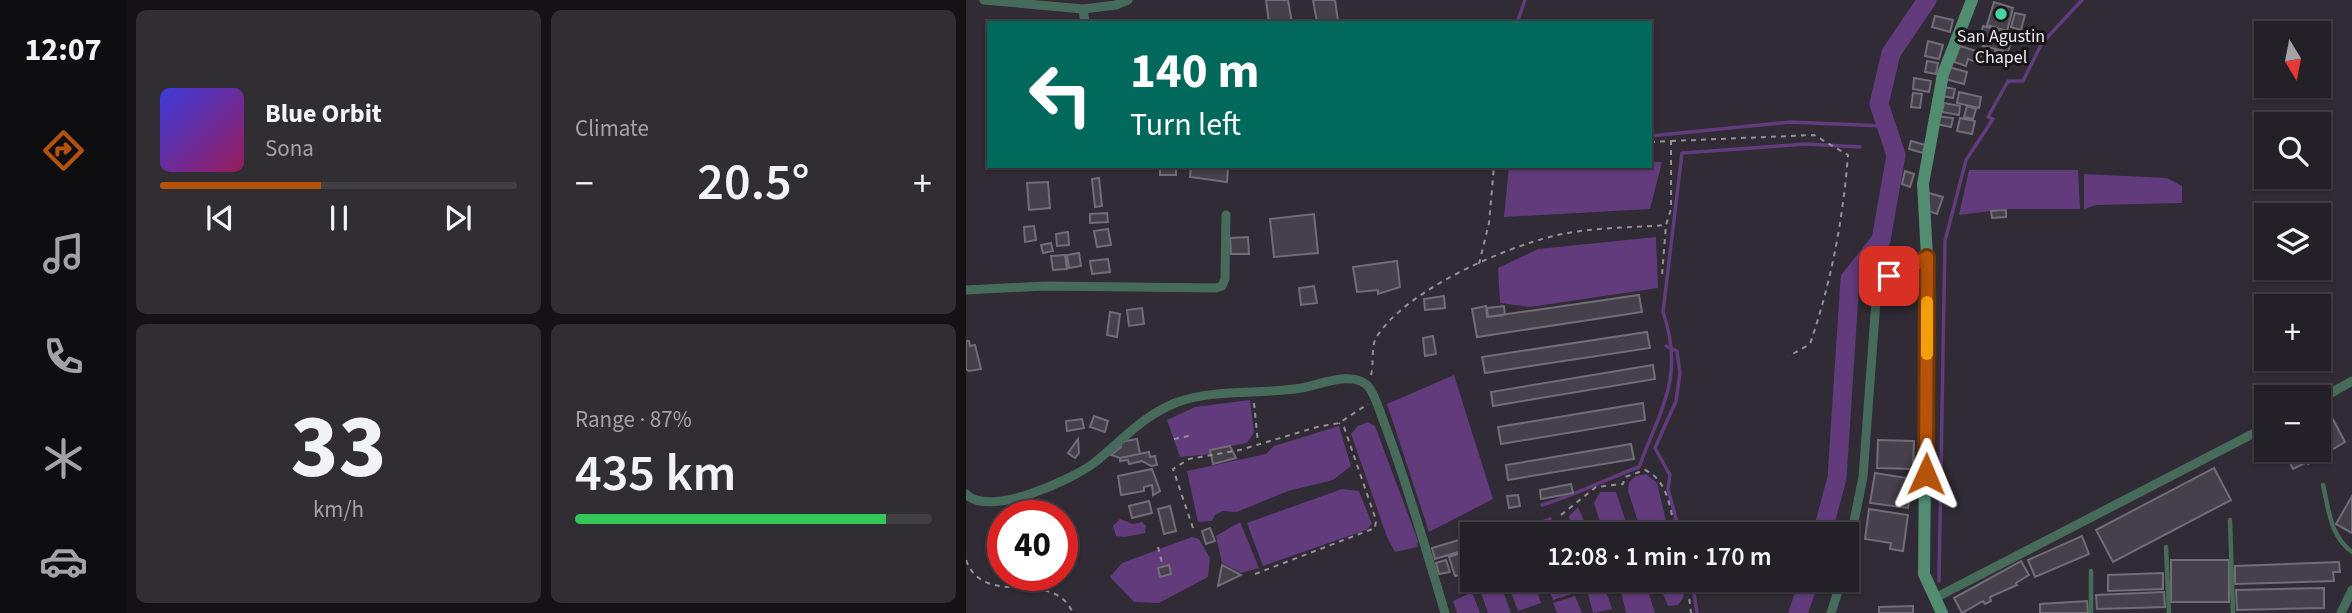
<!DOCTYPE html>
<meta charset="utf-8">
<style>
:root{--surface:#242027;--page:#302d33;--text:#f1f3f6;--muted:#a3a3a7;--line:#413e44;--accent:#b45309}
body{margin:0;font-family:"Source Sans 3",sans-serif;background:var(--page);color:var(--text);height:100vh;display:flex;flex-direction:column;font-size:26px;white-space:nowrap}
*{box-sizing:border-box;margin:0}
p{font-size:23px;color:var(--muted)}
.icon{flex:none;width:38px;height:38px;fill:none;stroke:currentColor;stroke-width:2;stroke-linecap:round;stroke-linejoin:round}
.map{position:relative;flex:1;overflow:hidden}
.drawer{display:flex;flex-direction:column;gap:10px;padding:10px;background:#141215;width:840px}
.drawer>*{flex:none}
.hud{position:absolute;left:21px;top:21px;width:665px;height:147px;border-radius:0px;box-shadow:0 2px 5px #0004,0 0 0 2px var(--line);background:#00695c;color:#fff;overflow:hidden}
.needle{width:46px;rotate:170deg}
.buttons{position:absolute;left:1288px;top:21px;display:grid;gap:14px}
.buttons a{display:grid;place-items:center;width:77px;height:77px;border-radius:0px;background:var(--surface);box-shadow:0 2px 5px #0004,0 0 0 2px var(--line);font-size:35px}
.speed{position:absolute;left:21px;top:500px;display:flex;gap:14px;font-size:35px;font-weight:700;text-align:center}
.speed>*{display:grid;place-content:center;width:91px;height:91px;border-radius:50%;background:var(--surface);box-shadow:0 2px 5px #0004,0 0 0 2px var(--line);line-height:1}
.speed .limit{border:10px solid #d22;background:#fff;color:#111}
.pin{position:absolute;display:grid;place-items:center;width:60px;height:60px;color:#fff;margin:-30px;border-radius:14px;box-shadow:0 4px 10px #0006}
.me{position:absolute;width:77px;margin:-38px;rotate:1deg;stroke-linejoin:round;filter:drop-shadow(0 0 5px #0008)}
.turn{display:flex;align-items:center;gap:24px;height:147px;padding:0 28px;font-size:32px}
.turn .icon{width:91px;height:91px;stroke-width:2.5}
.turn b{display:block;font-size:49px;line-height:60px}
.big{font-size:52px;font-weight:600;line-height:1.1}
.drawer .tile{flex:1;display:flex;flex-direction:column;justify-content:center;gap:10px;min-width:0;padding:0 24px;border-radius:10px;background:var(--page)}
.drawer .dial{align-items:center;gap:0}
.dial b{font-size:91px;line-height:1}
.song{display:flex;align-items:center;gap:21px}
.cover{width:84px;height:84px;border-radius:10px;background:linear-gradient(135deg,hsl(240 70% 55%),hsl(330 70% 35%))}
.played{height:7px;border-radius:4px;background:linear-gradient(90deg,var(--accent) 45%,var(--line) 45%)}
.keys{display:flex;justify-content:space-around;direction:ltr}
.heat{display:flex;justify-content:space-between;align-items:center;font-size:38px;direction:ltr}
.charge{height:10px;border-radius:5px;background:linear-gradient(90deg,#34c759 87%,var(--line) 0)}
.drawer .tiles{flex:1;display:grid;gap:10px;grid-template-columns:repeat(2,1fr)}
.trip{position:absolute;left:494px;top:522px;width:399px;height:70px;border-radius:0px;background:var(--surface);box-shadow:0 2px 5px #0004,0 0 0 2px var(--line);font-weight:600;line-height:70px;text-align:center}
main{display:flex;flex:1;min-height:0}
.menu{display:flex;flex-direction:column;width:126px;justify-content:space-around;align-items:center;background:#0e0d10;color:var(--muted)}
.menu .icon{width:49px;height:49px}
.menu .on{color:var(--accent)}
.menu b{font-size:32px;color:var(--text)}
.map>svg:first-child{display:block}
.water{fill:#613b7b}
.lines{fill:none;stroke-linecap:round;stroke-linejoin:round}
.stream{stroke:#613b7b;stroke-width:3.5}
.river{stroke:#613b7b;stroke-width:19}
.building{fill:#454049;stroke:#716c75;stroke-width:2}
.path{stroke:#949097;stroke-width:2;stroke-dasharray:5 5;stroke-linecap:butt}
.lane{stroke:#476b5a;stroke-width:4.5}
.street{stroke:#476b5a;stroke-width:9}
.secondary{stroke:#528d72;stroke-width:12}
.route-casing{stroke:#753606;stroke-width:18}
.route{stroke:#b45309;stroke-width:12}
.slow{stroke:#f59e0b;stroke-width:12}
.poi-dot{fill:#48d49d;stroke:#171518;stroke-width:2.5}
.labels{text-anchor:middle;stroke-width:6;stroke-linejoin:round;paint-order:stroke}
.poi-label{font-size:18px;fill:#efecf1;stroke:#171518}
</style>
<main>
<nav class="menu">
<b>12:07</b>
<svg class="icon on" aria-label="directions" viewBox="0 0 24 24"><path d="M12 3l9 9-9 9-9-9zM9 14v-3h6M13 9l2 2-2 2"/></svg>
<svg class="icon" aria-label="music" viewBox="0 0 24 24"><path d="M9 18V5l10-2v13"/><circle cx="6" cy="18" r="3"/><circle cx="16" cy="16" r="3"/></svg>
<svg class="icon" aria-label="phone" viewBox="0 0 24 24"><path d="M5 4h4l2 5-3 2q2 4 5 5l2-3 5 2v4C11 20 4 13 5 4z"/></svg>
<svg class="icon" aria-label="climate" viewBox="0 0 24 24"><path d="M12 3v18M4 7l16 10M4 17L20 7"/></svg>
<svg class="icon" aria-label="car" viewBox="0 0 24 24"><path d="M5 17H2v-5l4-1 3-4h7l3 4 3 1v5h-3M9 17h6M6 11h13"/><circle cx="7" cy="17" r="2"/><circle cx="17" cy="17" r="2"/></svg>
</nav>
<section class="drawer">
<div class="tiles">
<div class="tile">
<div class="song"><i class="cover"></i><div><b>Blue Orbit</b><p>Sona</p></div></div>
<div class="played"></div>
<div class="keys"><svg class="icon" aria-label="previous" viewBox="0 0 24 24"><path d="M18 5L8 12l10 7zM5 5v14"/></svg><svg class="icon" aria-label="pause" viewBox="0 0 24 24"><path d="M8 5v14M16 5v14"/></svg><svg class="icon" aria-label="next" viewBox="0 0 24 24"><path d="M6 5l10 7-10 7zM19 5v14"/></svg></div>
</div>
<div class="tile"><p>Climate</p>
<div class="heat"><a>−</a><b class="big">20.5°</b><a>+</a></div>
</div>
<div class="tile dial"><b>33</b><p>km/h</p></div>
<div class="tile"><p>Range · 87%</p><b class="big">435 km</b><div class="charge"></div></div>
</div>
</section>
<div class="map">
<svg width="1386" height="613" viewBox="0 0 1386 613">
<rect width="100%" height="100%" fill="#302b34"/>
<path class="water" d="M 684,162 L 696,162 L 684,209 L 538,217 L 543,166 L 684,166 Z
M 1003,170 L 1112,170 L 1114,209 L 1040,209 L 993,215 Z
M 1118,174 L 1201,178 L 1216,186 L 1216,203 L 1130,205 L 1118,209 Z
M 690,237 L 692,288 L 564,307 L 534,303 L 532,268 L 572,249 Z
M 488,375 L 527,499 L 463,532 L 421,404 Z
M 284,400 L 288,433 L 281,443 L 245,450 L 245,454 L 214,457 L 201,420 L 229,407 Z
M 402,422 L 409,426 L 452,541 L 451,547 L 429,552 L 421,537 L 385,434 L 392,426 Z
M 373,426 L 385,466 L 367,480 L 322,491 L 271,512 L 257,511 L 249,515 L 246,521 L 232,522 L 221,471 L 300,454 L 308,446 Z
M 680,474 L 691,483 L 703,534 L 676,534 L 662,491 L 663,482 L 670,476 Z
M 376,489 L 393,491 L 406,524 L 400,530 L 297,566 L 281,523 Z
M 634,492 L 650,492 L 664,534 L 638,534 L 628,503 Z
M 612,507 L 623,532 L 608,534 L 603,516 Z
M 585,517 L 590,534 L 565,534 L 562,525 Z
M 154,519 L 167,524 L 176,522 L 180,526 L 179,533 L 159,537 L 150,536 L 147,526 Z
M 274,522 L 293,568 L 275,573 L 256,563 L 250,536 Z
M 226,537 L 233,539 L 244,558 L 242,577 L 193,603 L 168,602 L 144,577 L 156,563 Z
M 546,579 L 567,579 L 575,603 L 552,611 L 541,581 Z
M 579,579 L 604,579 L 608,593 L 587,600 Z
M 625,579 L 636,579 L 646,609 L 627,613 L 619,581 Z
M 652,579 L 678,579 L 689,613 L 660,613 Z
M 691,579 L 714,579 L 718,596 L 712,605 L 702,606 Z
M 533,580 L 545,613 L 522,613 L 513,587 Z
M 506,592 L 514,613 L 491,613 L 487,601 Z
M 609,596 L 616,613 L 591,613 L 587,603 Z"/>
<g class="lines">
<path class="stream" d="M 551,23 L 559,0
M 684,136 L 824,122 L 918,126
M 700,346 L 711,351 L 714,373 L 710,401 L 689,448 L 704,475 L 702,489 L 714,534
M 576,505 C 610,495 640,479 673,467 C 695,408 719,376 697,312 L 716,153 L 840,144 L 894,147
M 726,579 L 731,613
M 973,581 L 979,241 L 1000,160 L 1027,119 L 1022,117 L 1042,81 L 1057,81 L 1076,43 L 1116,0"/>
<path class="river" d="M 856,534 L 871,478 L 884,279 L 915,240 L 930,155 L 913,104 L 925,53 L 961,0
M 832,613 L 844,579"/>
</g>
<path class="building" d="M 300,0 L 322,0 L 326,23 L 303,23 Z
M 347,0 L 369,0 L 372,21 L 351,23 Z
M 1028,2 L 1047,8 L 1041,31 L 1021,25 Z
M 1049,13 L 1059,15 L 1055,30 L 1045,27 Z
M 969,16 L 987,20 L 984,32 L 966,27 Z
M 1017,26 L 1047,34 L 1042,52 L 1017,46 L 1019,39 L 1014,38 Z
M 962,41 L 977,45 L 973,59 L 959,56 Z
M 994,46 L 1016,53 L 1012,63 L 1002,59 L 1000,66 L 988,62 Z
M 1029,50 L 1045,56 L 1042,64 L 1026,59 Z
M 961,61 L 972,63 L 970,74 L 959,72 Z
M 983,67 L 1001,72 L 998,84 L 979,79 Z
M 948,78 L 965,81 L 963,92 L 947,89 Z
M 978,87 L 989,89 L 987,98 L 976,96 Z
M 993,92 L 1015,97 L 1013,108 L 991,103 Z
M 947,93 L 956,94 L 954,108 L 945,107 Z
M 978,103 L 994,106 L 993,115 L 976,112 Z
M 1001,106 L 1010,109 L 1007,119 L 998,117 Z
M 971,116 L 987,118 L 985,127 L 970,124 Z
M 994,118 L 1009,121 L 1006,134 L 991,131 Z
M 945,141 L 959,145 L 957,153 L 943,149 Z
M 194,166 L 210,166 L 210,175 L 194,175 Z
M 225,166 L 262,168 L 261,182 L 224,177 Z
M 939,171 L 948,174 L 944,187 L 936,184 Z
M 133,178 L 136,206 L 129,207 L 126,179 Z
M 82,182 L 84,208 L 63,210 L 61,183 Z
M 963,193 L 977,197 L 971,214 L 957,209 Z
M 1040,210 L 1040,217 L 1026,218 L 1025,211 Z
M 141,213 L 142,222 L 124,223 L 124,214 Z
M 348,214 L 352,253 L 308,257 L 304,219 Z
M 68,226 L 70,240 L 59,242 L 58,227 Z
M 142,229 L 145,245 L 131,247 L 128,231 Z
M 102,232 L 103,245 L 91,246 L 90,234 Z
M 282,237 L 283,254 L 265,254 L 264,238 Z
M 85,243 L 87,251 L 77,253 L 75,245 Z
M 113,253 L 115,266 L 103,268 L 101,255 Z
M 99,255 L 101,269 L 87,270 L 85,256 Z
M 142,259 L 144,272 L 126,274 L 124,261 Z
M 431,261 L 434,287 L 412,294 L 412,290 L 391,292 L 387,267 Z
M 348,286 L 351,303 L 335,305 L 333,288 Z
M 673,295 L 676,312 L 511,337 L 506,309 L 520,306 L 521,317 Z
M 478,296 L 479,308 L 459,310 L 458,299 Z
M 538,306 L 539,315 L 522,317 L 521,308 Z
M 176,308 L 178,324 L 163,326 L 161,310 Z
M 144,312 L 154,314 L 151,337 L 141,335 Z
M 681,332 L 684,348 L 519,373 L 516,357 Z
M 467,336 L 470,354 L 459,356 L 457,338 Z
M 0,341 L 3,341 L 4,346 L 9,345 L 15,369 L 3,371 L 0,369 Z
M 687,365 L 689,379 L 527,406 L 525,392 Z
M 677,403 L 679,420 L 535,444 L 532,427 Z
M 1362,410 L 1379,442 L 1342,464 L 1341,462 L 1327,469 L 1317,450 L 1353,450 L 1353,415 Z
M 128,416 L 142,421 L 139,432 L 124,427 Z
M 116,419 L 118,428 L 101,431 L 100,421 Z
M 112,439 L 113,453 L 109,458 L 102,453 Z
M 171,439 L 174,454 L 154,458 L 145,455 L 155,447 L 154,442 Z
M 912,440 L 948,441 L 947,469 L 911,468 Z
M 665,444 L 668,459 L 542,480 L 540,465 Z
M 264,446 L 270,458 L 247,464 L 244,450 Z
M 183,452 L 184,457 L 189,456 L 191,465 L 185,466 L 176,461 L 163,464 L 162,460 L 154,461 L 154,458 Z
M 1248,468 L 1265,500 L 1147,562 L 1130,530 Z
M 186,469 L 194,491 L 187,495 L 186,485 L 178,487 L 178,491 L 155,495 L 152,476 Z
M 909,473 L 947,479 L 942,508 L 904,503 Z
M 605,484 L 607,493 L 575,499 L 574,490 Z
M 552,495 L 554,506 L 543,508 L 541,496 Z
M 1386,496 L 1386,533 L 1370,524 Z
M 183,501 L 186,513 L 166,518 L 163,506 Z
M 204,506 L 210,531 L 198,534 L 192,509 Z
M 903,509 L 942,515 L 937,551 L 924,549 L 925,543 L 899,539 Z
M 552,522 L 556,534 L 512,534 Z
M 244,528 L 249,541 L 240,544 L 236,531 Z
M 506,536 L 506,548 L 469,559 L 466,548 Z
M 1116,536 L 1123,554 L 1069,577 L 1062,560 Z
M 506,549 L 506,571 L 489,576 L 483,557 Z
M 480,560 L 484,572 L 473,574 L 470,563 Z
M 1205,560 L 1263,560 L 1263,602 L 1205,602 Z
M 1055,561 L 1063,575 L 1050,583 L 1051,585 L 1024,597 L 1025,601 L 1019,604 L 1017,601 L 996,613 L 988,598 Z
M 1373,562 L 1374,572 L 1367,572 L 1368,581 L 1269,584 L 1269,566 Z
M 203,565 L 205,574 L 194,577 L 192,568 Z
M 256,565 L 275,575 L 252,586 Z
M 1197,573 L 1197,589 L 1142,591 L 1142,575 Z
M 1358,588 L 1358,608 L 1271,610 L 1270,590 Z
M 1198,592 L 1199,607 L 1131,609 L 1130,595 Z
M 1121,601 L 1122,613 L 1074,613 L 1074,604 Z
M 947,606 L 947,613 L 913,613 L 913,607 Z"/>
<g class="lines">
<path class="path" d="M 705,141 L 848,135 L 882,155 C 877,220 865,283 844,344 L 823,356
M 684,142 L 705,141 L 705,209 L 700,225 L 696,275
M 513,264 L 523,223 L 528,166
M 405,375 C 408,365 405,346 410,338 C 437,292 536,248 588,236 C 623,227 664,228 700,225
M 288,403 L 292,443
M 208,439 L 223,436
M 595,515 L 630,487 L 657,484 L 659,477 L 679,470 C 703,481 704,510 710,534
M 227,528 L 207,469 L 223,459 L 274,450 L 351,427 L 373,423 L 402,404
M 192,547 L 197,567
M 0,560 C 18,610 86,566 107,613
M 289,574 L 409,528 L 410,520 L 378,427 L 373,423
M 721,579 L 725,613"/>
<path class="lane" d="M 1357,485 C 1363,510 1364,536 1386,552
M 1264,520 L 1267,613
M 1200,547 L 1203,613
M 1125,571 L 1125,613"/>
<path class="street" d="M 18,0 L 117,9 L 119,23
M 117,9 L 150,5 L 162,0
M 0,290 L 79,286 L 250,288 L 256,286 L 259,279 L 260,215
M 1353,400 L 1386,381
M 0,494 C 24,518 105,480 128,463 C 155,442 175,417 209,403 C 249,388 294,395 335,388 C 354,385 386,370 402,386 C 410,396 414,413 419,425 C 442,486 460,550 479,613
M 880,561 L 897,477 L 911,287 L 916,280 L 961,257
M 969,598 L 1300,427
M 865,613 L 876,579
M 1375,613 L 1386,590"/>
<path class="secondary" d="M 976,613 L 958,574 L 961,257 L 957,184 L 977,74 L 1006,0"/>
</g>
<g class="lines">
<g class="route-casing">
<path id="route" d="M 923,276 L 939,271 L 961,257 L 960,474"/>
</g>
<use href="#route" class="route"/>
<path class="slow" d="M 961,354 L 961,302"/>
</g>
<circle class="poi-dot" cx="1035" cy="14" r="7"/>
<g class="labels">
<g class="poi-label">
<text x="1035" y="42">San Agustin<tspan x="1035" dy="21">Chapel</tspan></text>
</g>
</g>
</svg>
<div class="buttons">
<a><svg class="needle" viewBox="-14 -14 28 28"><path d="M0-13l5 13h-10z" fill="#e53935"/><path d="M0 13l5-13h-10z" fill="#a3a3a7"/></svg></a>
<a><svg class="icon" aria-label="search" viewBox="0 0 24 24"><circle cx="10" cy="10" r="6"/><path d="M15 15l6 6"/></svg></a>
<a><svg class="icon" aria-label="layers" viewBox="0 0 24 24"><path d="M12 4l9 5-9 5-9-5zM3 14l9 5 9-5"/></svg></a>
<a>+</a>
<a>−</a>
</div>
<div class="speed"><div class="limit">40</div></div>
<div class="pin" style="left:923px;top:276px;background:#d93025"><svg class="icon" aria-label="arrive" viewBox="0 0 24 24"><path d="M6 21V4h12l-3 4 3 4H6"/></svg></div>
<svg class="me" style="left:960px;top:474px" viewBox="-20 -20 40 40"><path d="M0-17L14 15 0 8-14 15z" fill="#b45309" stroke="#fff" stroke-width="4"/></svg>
<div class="trip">12:08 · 1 min · 170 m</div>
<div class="hud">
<div class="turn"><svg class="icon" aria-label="left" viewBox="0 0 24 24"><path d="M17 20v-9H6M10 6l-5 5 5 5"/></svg><div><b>140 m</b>Turn left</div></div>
</div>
</div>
</main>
